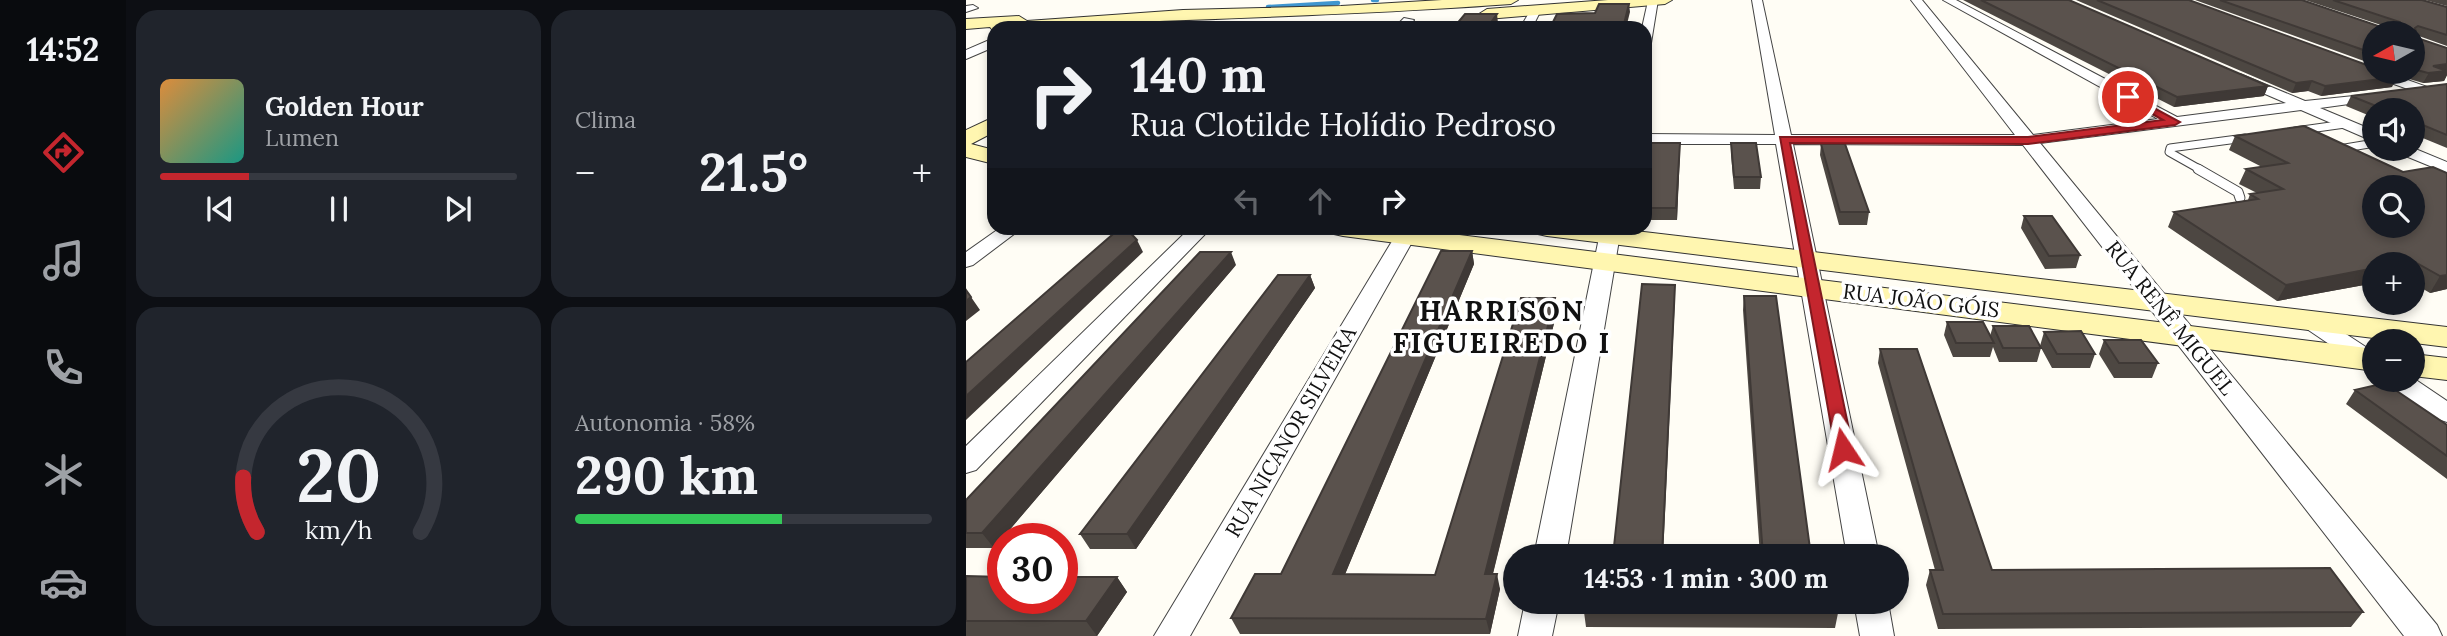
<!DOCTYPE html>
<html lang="pt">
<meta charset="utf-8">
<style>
:root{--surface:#171b24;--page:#20242c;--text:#f1f3f6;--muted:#9ea1a6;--line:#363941;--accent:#c4262e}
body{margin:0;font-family:Lora,serif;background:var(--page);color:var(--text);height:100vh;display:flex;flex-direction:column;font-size:26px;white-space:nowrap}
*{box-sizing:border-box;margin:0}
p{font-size:23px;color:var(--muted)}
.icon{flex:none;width:38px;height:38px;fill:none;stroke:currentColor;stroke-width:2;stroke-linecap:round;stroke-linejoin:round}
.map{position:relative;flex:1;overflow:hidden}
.sheet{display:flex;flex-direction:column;gap:10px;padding:10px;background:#0d0f14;width:840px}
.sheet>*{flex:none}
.hud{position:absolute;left:21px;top:21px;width:665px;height:214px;border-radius:21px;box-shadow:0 4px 10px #0003;background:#171b24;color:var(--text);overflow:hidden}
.needle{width:46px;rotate:262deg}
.controls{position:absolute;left:1396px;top:21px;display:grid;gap:14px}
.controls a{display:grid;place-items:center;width:63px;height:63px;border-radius:50%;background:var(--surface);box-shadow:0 4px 10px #0003;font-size:35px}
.speed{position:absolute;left:21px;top:523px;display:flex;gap:14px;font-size:35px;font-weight:700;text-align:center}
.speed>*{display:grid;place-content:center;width:91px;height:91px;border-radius:50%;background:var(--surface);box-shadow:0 4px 10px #0003;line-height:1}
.speed .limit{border:10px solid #d22;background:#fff;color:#111}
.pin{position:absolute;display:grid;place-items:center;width:60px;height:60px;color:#fff;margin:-30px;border:4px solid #fff;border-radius:50%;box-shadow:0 2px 7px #0007}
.me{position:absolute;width:77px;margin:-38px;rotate:350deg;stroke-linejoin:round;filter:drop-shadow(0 0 5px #0008)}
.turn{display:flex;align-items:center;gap:24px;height:147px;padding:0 28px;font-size:32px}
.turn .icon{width:91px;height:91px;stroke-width:2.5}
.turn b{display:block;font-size:49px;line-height:60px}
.lanes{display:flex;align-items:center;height:66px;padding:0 28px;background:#0003;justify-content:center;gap:35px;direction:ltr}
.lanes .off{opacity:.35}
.big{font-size:52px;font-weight:800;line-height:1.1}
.sheet .card{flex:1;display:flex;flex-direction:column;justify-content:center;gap:10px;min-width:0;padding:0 24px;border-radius:21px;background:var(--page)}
.sheet .dial{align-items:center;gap:0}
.dial svg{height:182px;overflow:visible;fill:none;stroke:var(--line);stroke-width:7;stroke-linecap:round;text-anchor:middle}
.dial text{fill:var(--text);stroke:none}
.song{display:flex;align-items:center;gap:21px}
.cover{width:84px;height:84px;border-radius:10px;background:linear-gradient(135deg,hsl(30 70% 55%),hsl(170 70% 35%))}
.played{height:7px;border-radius:4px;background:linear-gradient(90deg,var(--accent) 25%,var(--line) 25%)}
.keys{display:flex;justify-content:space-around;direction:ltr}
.heat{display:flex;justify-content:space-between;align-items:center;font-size:38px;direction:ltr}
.charge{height:10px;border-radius:5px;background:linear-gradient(90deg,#34c759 58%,var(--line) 0)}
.sheet .tiles{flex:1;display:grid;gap:10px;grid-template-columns:repeat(2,1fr)}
.trip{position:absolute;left:537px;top:544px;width:406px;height:70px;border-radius:35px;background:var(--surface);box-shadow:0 4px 10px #0003;font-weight:800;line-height:70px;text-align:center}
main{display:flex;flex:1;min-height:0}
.tab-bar{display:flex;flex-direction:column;width:126px;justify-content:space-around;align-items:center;background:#090b0e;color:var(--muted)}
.tab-bar .icon{width:49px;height:49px}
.tab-bar .on{color:var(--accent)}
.tab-bar b{font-size:32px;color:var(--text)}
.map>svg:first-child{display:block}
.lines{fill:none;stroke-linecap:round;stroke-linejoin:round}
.stream{stroke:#3f96cf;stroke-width:4.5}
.lane-far1-casing{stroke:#444;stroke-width:9}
.lane-casing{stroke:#444;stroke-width:11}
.street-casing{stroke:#444;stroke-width:2}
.secondary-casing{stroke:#333;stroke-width:2}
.lane-far1{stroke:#fff;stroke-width:7}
.lane{stroke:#fff;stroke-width:9}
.street{fill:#fff;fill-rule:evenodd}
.secondary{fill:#fff6b0;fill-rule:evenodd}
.wall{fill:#4d4742}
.shaded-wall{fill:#3f3936}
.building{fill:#5a524d;stroke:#3f3936;stroke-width:2;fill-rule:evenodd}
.route{fill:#c4262e;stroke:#7f191e;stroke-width:2}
.labels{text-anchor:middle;stroke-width:7;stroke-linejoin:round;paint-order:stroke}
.street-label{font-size:21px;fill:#111;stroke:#fff}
.district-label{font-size:28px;font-weight:bold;letter-spacing:2px;fill:#111;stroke:#fff}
</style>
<main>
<nav class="tab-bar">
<b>14:52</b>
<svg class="icon on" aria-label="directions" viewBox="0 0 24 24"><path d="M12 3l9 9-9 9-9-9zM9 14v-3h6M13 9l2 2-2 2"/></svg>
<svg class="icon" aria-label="music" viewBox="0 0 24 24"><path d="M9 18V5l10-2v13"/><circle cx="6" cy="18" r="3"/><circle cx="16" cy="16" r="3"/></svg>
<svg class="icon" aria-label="phone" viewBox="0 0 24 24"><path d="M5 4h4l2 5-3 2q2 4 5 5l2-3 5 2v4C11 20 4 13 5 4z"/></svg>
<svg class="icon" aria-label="climate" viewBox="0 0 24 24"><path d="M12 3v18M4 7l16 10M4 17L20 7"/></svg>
<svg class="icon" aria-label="car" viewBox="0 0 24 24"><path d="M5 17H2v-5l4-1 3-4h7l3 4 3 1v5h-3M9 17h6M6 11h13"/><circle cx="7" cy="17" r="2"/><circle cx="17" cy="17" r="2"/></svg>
</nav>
<section class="sheet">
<div class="tiles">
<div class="card">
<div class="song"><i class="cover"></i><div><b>Golden Hour</b><p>Lumen</p></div></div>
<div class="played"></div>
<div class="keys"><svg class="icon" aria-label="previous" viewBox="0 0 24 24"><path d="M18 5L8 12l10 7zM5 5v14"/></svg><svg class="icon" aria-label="pause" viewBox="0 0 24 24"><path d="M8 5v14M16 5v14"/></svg><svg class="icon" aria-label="next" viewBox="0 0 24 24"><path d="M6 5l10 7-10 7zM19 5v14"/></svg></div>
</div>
<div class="card"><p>Clima</p>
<div class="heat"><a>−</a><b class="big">21.5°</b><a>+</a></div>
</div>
<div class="card dial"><svg viewBox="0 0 100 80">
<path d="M14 69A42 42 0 1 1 86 69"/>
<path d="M14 69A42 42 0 0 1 8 45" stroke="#c4262e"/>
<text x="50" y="56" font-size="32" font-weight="700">20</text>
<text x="50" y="72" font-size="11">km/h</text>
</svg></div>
<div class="card"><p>Autonomia · 58%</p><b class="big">290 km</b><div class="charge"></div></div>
</div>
</section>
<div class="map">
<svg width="1481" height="636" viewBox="0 0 1481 636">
<rect width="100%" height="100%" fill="#fffdf5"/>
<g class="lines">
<path class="stream" d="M 407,0 L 411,0
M 302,7 L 372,3"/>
<g class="lane-far1-casing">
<path id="lane-far1" d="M 1329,131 L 1379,124
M 1388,152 L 1379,148 L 1409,143
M 1235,170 L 1203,152 L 1204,148 L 1279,138"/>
</g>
<g class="lane-casing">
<path id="lane" d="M 1232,169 L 1272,192 L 1274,198"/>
</g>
<g class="street-casing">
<path id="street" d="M 692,0 L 685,43 L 679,47 L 679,28 L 676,28 L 682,1 Z
M 786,0 L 796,0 L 825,135 L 1049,135 L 945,0 L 956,0 L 1067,135 L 1192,119 L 977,0 L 990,0 L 1211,117 L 1320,103 L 1269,81 L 1267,78 L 1274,74 L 1339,101 L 1417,93 L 1419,96 L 1412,100 L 1354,108 L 1409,131 L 1409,142 L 1335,110 L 1074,143 L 1471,625 L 1476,636 L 1438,636 L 1057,145 L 827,144 L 913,556 L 881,556 L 810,144 L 679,144 L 679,134 L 809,135 Z
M 0,6 L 7,5 L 12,8 L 0,12 Z
M 570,7 L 575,10 L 566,28 L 554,28 L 566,8 Z
M 438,18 L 448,20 L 441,28 L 428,28 Z
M 28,38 L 28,47 L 0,59 L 0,50 Z
M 1402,66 L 1409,68 L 1409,72 L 1419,72 L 1481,94 L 1481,103 L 1397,73 L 1395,70 Z
M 1447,148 L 1481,162 L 1481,173 L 1430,152 L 1428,149 Z
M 34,228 L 56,228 L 7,265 L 0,267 L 0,252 Z
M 224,228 L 245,228 L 10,470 L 0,473 L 0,446 Z
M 434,228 L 454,228 L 224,636 L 188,636 Z
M 635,228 L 655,228 L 600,556 L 568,556 Z
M 1343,313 L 1351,315 L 1409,353 L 1409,369 L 1397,367 L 1335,325 L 1332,320 L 1335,315 Z
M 1447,378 L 1481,401 L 1481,422 L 1472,419 L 1423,386 L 1419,380 Z
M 559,602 L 593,602 L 586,636 L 552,636 Z
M 888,602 L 922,602 L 928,636 L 894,636 Z"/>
</g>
<g class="secondary-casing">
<path id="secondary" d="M 476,0 L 552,0 L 545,4 C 437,12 328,16 220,20 C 156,22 92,28 28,28 L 28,32 L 24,27 L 0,29 L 0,19 L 53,16 L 61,21 L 217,10 L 375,6 Z
M 642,0 L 706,0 L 699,4 L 521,19 L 513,14 L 521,9 Z
M 28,117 L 28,132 L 5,144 L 28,150 L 28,164 L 0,157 L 0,130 Z
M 364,228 L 437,228 L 1409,349 L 1409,371 L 377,236 L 368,234 Z
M 568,228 L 644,228 L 1481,327 L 1481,347 L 581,236 L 572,234 Z
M 1447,354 L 1481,358 L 1481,380 L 1447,376 Z"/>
</g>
<use href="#lane-far1" class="lane-far1"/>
<use href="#lane" class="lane"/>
<use href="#street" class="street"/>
<use href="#secondary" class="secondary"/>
</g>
<path class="wall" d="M 997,0 L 1103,0 L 1302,86 L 1298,96 L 1208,107 Z
M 1110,0 L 1223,0 L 1426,87 L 1355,96 L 1342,91 L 1326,93 Z
M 1229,0 L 1336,0 L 1415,27 L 1418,26 L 1339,0 L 1456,0 L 1481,7 L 1481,46 L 1450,35 L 1451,38 L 1481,48 L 1481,75 L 1478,81 L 1457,83 L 1419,72 L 1447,72 L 1447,33 L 1409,33 L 1409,65 Z
M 1459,0 L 1481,0 L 1481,6 Z
M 1481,84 L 1481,148 L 1447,134 L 1447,110 L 1409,110 L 1409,118 L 1380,106 L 1385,96 Z
M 1269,136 L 1437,172 L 1481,289 L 1464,293 L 1447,283 L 1447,264 L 1409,264 L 1409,283 L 1311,301 L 1202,227 L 1208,212 L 1282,200 L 1284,194 L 1291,193 L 1273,184 L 1280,169 L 1296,167 L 1263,150 Z
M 714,143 L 711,220 L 679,220 L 679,173 Z
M 765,143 L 795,177 L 794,189 L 768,189 L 765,154 Z
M 855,144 L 903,212 L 901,225 L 873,225 L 854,155 Z
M 1058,216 L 1114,255 L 1110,268 L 1079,269 L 1055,228 Z
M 506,251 L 508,264 L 379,574 L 469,575 L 591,311 L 527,574 L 534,589 L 524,634 L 274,634 L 265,618 L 315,574 Z
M 270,265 L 28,548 L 0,548 L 0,500 Z
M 344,275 L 349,288 L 170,549 L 124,549 L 114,534 Z
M 778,296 L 845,556 L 794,556 L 777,310 Z
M 981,322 L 1024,336 L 1027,326 L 1075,348 L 1071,362 L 1033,362 L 1027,347 L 1024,357 L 987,357 L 978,335 Z
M 1078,332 L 1129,354 L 1124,368 L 1086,368 L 1074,346 Z
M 1138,340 L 1192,363 L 1186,378 L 1148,378 L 1133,354 Z
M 914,349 L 1026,570 L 1397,612 L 1385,627 L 972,629 L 960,585 L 964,570 L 969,570 L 912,363 Z
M 1389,390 L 1481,425 L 1481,479 L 1380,404 Z
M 0,576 L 151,577 L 161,592 L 131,636 L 0,636 Z
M 618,612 L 872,613 L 869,628 L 620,627 Z"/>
<path class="shaded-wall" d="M 663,4 L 664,12 L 660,28 L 657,28 Z
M 531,14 L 532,23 L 528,28 L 521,28 Z
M 1481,64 L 1481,75 L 1478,81 L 1457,83 L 1467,66 Z
M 1431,77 L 1426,87 L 1355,96 L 1359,86 Z
M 1346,81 L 1342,91 L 1326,93 L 1330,83 Z
M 1302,86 L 1298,96 L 1208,107 L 1211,97 Z
M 714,143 L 714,154 L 711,220 L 710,208 Z
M 171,240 L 177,252 L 0,420 L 0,396 Z
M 506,251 L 508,264 L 373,589 L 367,574 Z
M 265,252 L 270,265 L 28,548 L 16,533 Z
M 1447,261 L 1445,264 L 1430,264 Z
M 1409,268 L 1409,283 L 1311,301 L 1320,285 Z
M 344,275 L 349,288 L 170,549 L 161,534 Z
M 1481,275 L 1481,289 L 1464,293 L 1474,276 Z
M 709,285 L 709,298 L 697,556 L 696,556 Z
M 5,297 L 14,310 L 0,321 L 0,301 Z
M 589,298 L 591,311 L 523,589 L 519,574 Z
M 531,574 L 534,589 L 524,634 L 520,619 Z
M 151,577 L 161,592 L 131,636 L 120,621 Z"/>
<path class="building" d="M 1015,0 L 1103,0 L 1302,86 L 1211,97 Z
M 1131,0 L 1223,0 L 1409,68 L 1409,72 L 1418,72 L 1431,77 L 1359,86 L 1346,81 L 1330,83 Z
M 1254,0 L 1336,0 L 1415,27 L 1436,25 L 1434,22 L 1367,0 L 1456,0 L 1481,7 L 1481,35 L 1452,26 L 1449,28 L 1451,38 L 1481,48 L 1481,64 L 1467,66 L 1481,71 L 1462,73 L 1447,69 L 1447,33 L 1409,33 L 1409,54 Z
M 633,4 L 663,4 L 657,28 L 584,28 L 591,14 L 629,13 Z
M 499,14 L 531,14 L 521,28 L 368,28 L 373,24 L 490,25 Z
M 1481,84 L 1481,135 L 1447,121 L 1447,110 L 1420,110 L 1385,96 Z
M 1338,126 L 1437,172 L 1467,167 L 1481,173 L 1481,275 L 1474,276 L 1447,261 L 1430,264 L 1409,264 L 1409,268 L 1320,285 L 1208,212 L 1292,199 L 1284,194 L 1317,189 L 1280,169 L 1322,163 L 1269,136 ZM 1409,187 L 1447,187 L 1447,226 L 1409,226 Z
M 683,143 L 714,143 L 710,208 L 679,208 L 679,173 Z
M 765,143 L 790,143 L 795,177 L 768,177 Z
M 855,144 L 879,144 L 903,212 L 874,212 Z
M 1058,216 L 1086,216 L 1114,255 L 1083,256 Z
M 154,228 L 160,228 L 171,240 L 0,396 L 0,362 Z
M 475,251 L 506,251 L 367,574 L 469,575 L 555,298 L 589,298 L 519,574 L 531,574 L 520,619 L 265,618 L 289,574 L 315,574 Z
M 234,252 L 265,252 L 16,533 L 0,533 L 0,500 Z
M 312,275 L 344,275 L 161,534 L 114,534 Z
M 676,284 L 709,285 L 696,556 L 647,556 Z
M 0,290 L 5,297 L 0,301 Z
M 778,296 L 810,296 L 845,556 L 797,556 Z
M 981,322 L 1017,322 L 1028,343 L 990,343 Z
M 1027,326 L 1063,326 L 1075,348 L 1037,348 Z
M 1115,331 L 1129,354 L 1091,354 L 1078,332 Z
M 1138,340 L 1175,340 L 1192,363 L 1153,363 Z
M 914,349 L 951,349 L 1026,570 L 1364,568 L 1397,612 L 977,614 L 964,570 L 977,570 Z
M 1419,383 L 1481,425 L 1481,456 L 1389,390 Z
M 0,576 L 37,577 L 37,598 L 96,598 L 96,577 L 151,577 L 120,621 L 0,621 Z
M 619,602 L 870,602 L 872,613 L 618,612 Z"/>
<path class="route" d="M 1162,94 L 1214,122 L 1209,125 L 1062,144 L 824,143 L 887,449 L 884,454 L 870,454 L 814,137 L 1062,137 L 1197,120 L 1159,99 L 1159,95 Z"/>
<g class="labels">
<g class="street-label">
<text transform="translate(955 301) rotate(7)" y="7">RUA JOÃO GÓIS</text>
<text transform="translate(1204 318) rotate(51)" y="7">RUA RENÊ MIGUEL</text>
<text transform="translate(325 432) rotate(-60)" y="7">RUA NICANOR SILVEIRA</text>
</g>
<g class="district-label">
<text x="536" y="321">HARRISON<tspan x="536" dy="32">FIGUEIREDO I</tspan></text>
</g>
</g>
</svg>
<div class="controls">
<a><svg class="needle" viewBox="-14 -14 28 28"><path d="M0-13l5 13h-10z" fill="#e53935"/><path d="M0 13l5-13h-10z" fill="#9ea1a6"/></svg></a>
<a><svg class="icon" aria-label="sound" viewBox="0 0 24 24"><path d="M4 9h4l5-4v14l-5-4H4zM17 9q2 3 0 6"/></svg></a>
<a><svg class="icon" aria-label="search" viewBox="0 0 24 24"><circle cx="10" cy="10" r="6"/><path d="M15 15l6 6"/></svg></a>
<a>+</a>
<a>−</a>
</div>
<div class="speed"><div class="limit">30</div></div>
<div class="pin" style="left:1162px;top:97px;background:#d93025"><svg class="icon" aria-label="arrive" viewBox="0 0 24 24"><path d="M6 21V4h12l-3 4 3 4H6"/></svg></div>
<svg class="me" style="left:877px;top:449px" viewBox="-20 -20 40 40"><path d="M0-17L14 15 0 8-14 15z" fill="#c4262e" stroke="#fff" stroke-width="4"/></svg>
<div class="trip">14:53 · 1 min · 300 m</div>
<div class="hud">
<div class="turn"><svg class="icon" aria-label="right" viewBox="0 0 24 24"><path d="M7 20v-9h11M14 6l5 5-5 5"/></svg><div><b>140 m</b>Rua Clotilde Holídio Pedroso</div></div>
<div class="lanes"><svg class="icon off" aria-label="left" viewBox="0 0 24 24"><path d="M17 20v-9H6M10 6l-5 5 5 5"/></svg><svg class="icon off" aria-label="ahead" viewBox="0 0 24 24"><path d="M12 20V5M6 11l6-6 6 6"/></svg><svg class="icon" aria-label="right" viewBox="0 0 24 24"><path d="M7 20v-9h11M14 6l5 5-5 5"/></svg></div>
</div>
</div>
</main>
